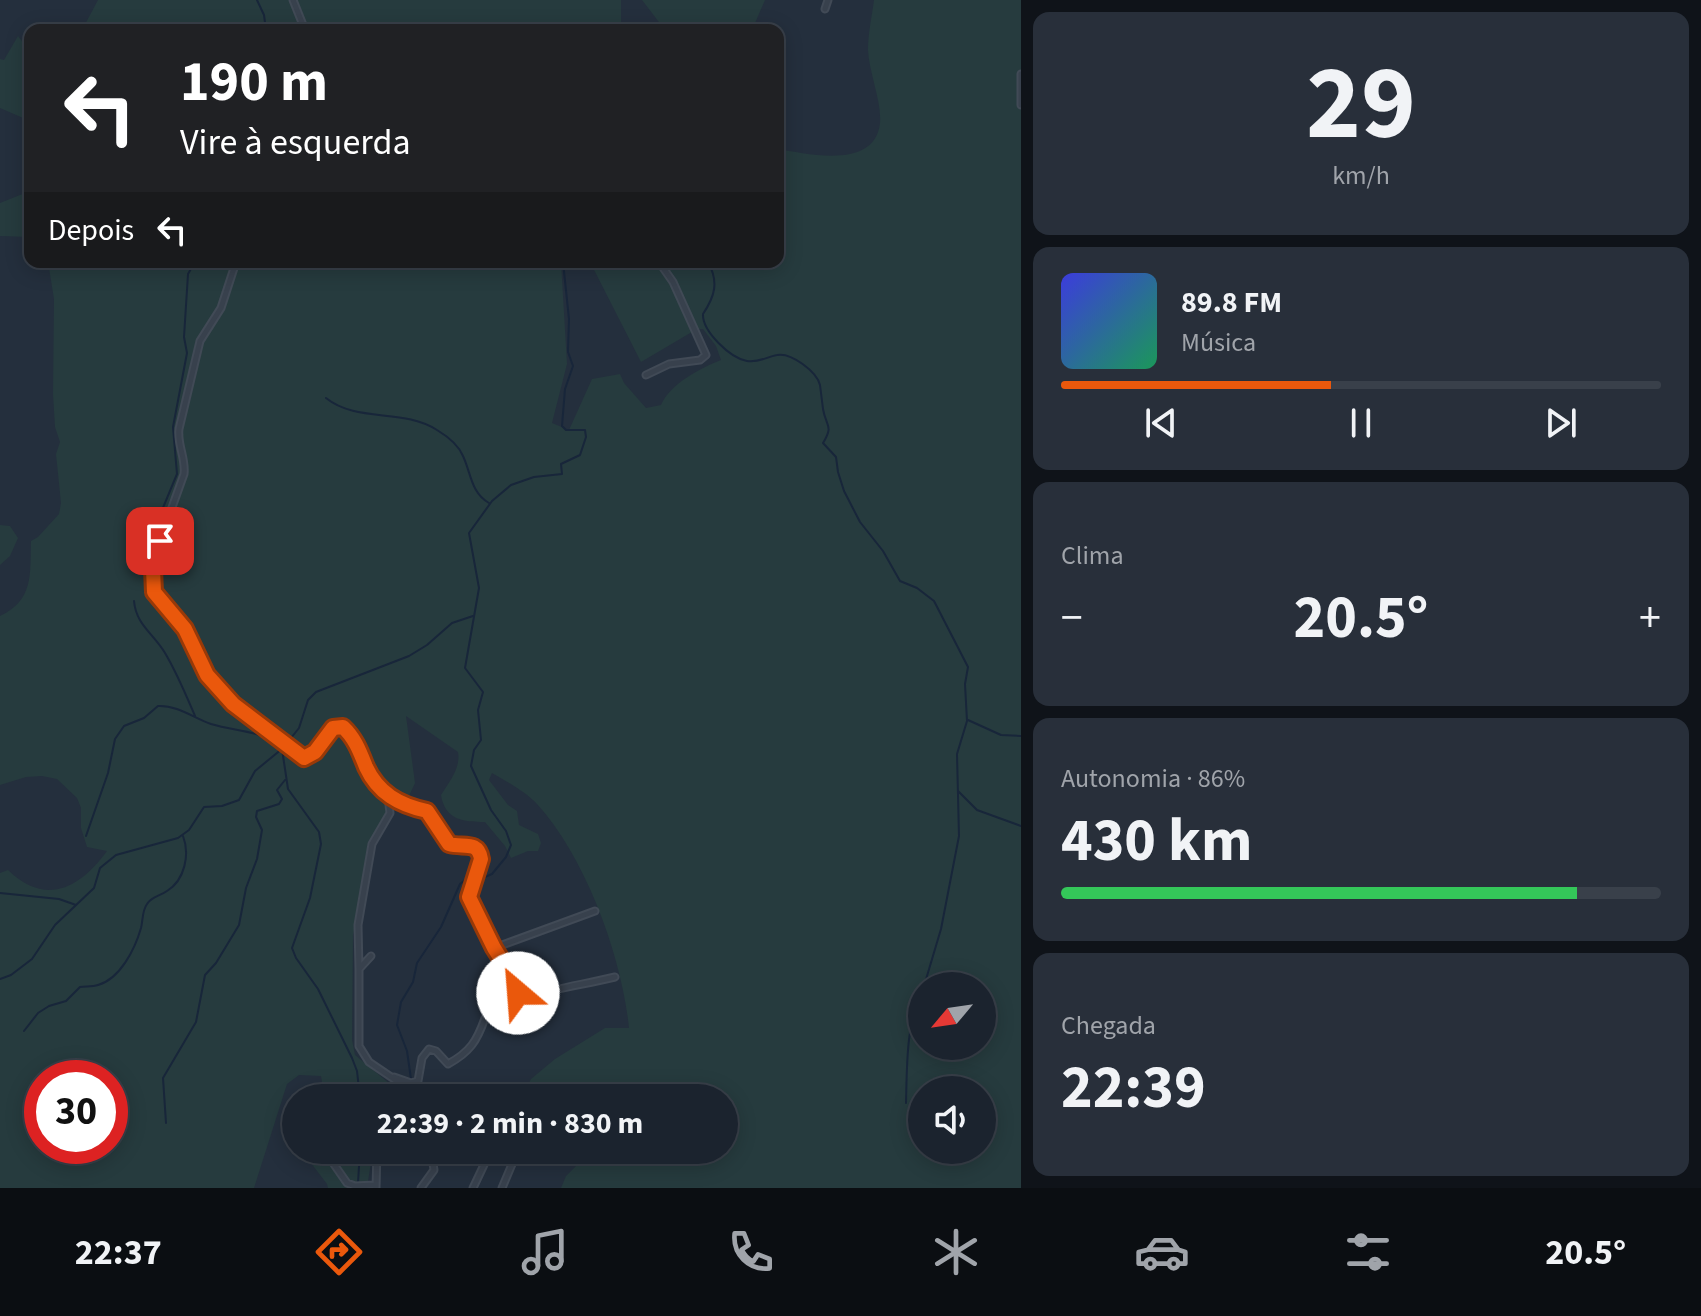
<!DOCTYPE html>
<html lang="pt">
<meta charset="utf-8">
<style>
:root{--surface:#1b232e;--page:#282f3a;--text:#f1f3f6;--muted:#a0a4aa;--line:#39404a;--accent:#ea580c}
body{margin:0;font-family:"Source Sans 3",sans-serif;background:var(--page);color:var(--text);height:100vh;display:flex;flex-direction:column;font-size:30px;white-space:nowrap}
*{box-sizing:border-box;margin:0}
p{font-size:26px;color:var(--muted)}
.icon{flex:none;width:44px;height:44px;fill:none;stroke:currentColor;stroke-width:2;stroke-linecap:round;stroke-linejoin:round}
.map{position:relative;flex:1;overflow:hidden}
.sheet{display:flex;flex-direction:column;gap:12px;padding:12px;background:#0f1319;width:680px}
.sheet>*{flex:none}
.top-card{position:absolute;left:24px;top:24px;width:760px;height:244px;border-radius:16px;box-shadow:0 4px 20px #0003,0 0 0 2px var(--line);background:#202124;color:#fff;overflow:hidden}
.needle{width:52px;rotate:241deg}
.fabs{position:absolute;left:908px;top:972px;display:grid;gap:16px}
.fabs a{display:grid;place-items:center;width:88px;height:88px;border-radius:50%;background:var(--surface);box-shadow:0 4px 20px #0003,0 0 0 2px var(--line);font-size:40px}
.speed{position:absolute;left:24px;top:1060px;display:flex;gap:16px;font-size:40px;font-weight:700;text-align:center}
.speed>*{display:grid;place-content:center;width:104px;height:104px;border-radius:50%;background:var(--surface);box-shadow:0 4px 20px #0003,0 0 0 2px var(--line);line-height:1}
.speed .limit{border:12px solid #d22;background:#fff;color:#111}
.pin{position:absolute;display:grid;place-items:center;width:68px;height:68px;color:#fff;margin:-34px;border-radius:16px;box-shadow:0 4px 12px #0006}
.me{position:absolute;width:88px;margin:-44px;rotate:333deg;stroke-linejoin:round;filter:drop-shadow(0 0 6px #0008)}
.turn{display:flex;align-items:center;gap:28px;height:168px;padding:0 24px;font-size:36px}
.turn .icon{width:104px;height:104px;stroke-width:2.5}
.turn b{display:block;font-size:56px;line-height:68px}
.then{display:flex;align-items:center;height:76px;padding:0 24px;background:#0003;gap:16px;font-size:30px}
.big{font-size:60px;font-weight:700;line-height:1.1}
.sheet .tile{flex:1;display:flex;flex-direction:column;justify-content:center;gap:12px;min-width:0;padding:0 28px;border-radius:16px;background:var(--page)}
.sheet .dial{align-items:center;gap:0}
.dial b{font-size:104px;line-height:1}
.song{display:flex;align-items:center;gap:24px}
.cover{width:96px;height:96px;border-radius:12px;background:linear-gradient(135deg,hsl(240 70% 55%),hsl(150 70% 35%))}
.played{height:8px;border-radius:4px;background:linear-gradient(90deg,var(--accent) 45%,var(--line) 45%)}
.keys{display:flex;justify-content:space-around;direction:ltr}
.heat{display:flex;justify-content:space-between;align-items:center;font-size:44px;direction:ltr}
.charge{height:12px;border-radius:6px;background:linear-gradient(90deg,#34c759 86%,var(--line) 0)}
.trip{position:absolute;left:282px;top:1084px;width:456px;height:80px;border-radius:40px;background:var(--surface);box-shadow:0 4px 20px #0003,0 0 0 2px var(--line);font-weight:700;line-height:80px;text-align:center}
.dock{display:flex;height:128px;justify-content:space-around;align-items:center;background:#0b0e12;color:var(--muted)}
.dock .icon{width:56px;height:56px}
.dock .current{color:var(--accent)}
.dock b{font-size:36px;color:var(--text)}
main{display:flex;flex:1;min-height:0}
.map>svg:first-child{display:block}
.green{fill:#263b3e;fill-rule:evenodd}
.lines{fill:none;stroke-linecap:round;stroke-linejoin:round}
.stream{stroke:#18263a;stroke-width:2}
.minor-casing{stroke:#414a56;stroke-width:9}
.minor{stroke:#38414d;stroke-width:5}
.route-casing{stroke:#983908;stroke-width:20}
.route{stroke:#ea580c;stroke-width:14}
</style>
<main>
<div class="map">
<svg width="1021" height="1188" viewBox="0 0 1021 1188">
<rect width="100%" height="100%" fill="#242f3d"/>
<path class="green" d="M 98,0 L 621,0 L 621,30 L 82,30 Z
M 642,0 L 765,0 L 752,30 L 665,30 Z
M 874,0 L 1021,0 L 1021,1188 L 561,1188 L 566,1176 L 580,1162 L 579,1150 L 724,1150 L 724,1098 L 533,1098 L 529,1083 L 531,1079 L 555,1059 L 605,1028 L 629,1028 C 622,957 586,858 537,804 C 526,792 506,781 492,773 L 489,780 L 508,805 L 517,811 L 519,825 L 538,834 L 541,843 L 538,851 L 528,851 L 511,858 L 505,846 L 485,822 C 463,822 445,820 441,795 C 449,782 461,768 458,752 L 406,716 L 415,783 L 409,796 L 395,800 L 371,842 L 361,904 L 353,935 L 352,1040 L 355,1055 L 390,1084 L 379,1098 L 320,1098 L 323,1088 L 321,1076 L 299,1075 L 287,1084 L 254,1188 L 0,1188 L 0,873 L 8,870 C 46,907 80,888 107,851 L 87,847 L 81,828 L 81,808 L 77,798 L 57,779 L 42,776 L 26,777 L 0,785 L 0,616 C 34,600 30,574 31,541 L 38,537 L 59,514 L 61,503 L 56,454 L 60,442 L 55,427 L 53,394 L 54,299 L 48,262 L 561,262 L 567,364 L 552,423 L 569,430 L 592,379 L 620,374 L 624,383 L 646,408 L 661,405 C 671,383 699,369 721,360 L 716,346 L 703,329 L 697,329 L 641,362 L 590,262 L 778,262 L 778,149 C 808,154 875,170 880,123 C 882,102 869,73 868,50 C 868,33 872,16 874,0 ZM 922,986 L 982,986 L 982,1046 L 922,1046 ZM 42,1078 L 110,1078 L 110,1146 L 42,1146 ZM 922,1090 L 982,1090 L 982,1150 L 922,1150 Z
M 18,36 L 30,52 L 30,121 L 0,108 L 0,59 L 4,60 Z
M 30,191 L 30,237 L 0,236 L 0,203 Z
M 0,525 L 10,526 L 18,538 L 10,556 L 0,565 Z
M 301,1150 L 373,1150 L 368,1181 L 372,1188 L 328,1188 L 327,1184 Z"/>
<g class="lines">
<path class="stream" d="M 257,0 L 264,15 L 266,30
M 778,106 L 783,101
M 708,262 C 719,282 715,296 703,314 C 702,331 730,358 747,361 C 759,363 766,357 777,355 C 791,352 817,372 820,385 C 821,393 822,401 823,409 C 826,427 834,425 823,443 L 836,457 L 838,472 L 844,491 L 860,522 L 883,551 L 900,581 L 917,588 L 934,601 L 968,667 L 965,684 L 967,721 L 957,754 L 959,836 L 941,929 L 924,986
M 326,398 C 357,423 403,408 437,430 C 447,436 458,444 463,456 C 471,473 471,493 489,503
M 160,515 L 177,474 L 173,427 L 187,353 L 184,337 L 188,274 L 195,262
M 134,601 C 136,625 154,634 165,653 C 177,673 186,695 195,716
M 968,720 L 1001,735 L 1021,736
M 282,749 L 288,789 L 319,832 L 321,844 L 310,898 L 292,948 L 296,958 L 318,989 L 352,1058 L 357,1071 L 360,1098
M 958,791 L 977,810 L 1021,826
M 86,836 L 108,773 L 115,739 L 124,726 L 144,718 L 158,706 C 177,705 194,718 211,724 C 238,732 257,729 282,747
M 0,893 L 59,899 L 76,905
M 0,979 L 11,975 L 32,959 L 55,925 L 94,888 L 100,868 L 116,855 L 178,838 L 189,830 L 204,807 L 222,806 L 239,800 L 255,771 L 283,748 L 299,728 L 308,700 L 316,692 L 409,656 L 427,645 L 452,623 L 473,616
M 24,1031 L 38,1013 L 49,1006 L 66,1001 L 80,987 C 85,986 92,987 98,985 C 120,979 135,949 141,928 C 143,920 142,911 147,904 C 151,897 160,896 167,891 C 185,880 190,854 183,836
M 418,1098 L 412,1086 L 407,1051 L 397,1025 L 401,1002 L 413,982 L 417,963 L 441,927 L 460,884 L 470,876 L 485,877 L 492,874 L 506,857 L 511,845 L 506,831 L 491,810 L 471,766 L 474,750 L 481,740 L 478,710 L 483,692 L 465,668 L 479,588 L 469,533 L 492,501 L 511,485 L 534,477 L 562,474 L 561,464 L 580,455 L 586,437 L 585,430 L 566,430 L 562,426 L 565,389 L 573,366 L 568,352 L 569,319 L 563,262
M 906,1103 C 907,1066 906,1024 922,990
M 166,1123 L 163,1078 L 196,1022 L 205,975 L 216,963 L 239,925 L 246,888 L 257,859 L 262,830 L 256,817 L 257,811 L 279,804 L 282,799 L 277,790 L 285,780
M 358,1183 L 360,1150"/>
<g class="minor-casing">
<path id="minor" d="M 293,0 L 305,30
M 825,9 L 828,0
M 1021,74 L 1021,105
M 236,262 L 221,308 L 200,341 L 179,429 C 177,445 186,458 184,474 L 156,552 L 152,587 L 185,629 L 214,685 L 233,704 L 304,758 L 315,752 L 333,728 L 343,727 L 356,744 L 371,777 L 388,797 L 390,813 L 372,844 L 358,925 L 359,969 L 371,956
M 646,375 L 669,364 L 700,360 L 706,355 L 673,282 L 659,262
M 388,797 L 394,801 L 427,811 L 449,844 L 472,845 L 480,853 L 479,869 L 469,897 L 494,948 L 516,983 L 517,1000
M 494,948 L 595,911
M 359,969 L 359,1046 L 369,1062 L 397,1081 L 386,1098
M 394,1077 L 411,1083 L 418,1081 L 422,1058 L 429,1049 L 436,1051 L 448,1064 C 470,1052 477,1041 485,1018 C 530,990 565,989 615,977
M 396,1080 L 410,1098
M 492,1098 L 502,1091 L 509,1093 L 509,1098
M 324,1150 L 347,1183 L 355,1186 L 374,1185
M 376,1188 L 377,1150
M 421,1188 L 434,1170 L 431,1150
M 473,1188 L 491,1150
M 502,1188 L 518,1150"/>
</g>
<use href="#minor" class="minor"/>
</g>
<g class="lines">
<g class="route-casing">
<path id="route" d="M 160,541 L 153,569 L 154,592 L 185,629 L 207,675 L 233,704 L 304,758 L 315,752 L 333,728 L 343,727 C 355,738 360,752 366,767 C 378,793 399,805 427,811 L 449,844 C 463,848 478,840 481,859 L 469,897 L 494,948 L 516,983 L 518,993"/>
</g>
<use href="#route" class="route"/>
</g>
</svg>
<div class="fabs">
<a><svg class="needle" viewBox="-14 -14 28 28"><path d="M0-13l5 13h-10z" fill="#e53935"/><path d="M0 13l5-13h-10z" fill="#a0a4aa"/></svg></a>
<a><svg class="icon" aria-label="sound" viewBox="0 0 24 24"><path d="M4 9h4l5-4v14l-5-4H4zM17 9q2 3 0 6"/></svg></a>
</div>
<div class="speed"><div class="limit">30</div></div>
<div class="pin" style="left:160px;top:541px;background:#d93025"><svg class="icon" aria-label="arrive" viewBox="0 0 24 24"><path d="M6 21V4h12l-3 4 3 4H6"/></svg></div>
<svg class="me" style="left:518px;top:993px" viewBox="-20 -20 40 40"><circle r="19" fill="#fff"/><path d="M0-13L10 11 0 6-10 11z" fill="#ea580c"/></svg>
<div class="trip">22:39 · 2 min · 830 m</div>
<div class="top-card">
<div class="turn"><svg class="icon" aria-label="left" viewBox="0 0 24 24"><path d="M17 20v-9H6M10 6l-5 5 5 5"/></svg><div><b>190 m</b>Vire à esquerda</div></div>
<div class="then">Depois<svg class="icon" aria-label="left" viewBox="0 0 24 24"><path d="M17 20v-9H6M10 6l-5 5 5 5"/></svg></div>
</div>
</div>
<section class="sheet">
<div class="tile dial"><b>29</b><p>km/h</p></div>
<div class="tile">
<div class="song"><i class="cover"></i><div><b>89.8 FM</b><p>Música</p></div></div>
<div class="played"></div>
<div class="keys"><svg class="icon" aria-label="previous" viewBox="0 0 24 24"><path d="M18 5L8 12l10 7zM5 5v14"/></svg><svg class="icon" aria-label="pause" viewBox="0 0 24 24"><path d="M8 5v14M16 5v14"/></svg><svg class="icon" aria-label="next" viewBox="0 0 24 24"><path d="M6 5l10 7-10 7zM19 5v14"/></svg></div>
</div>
<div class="tile"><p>Clima</p>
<div class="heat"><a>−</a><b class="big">20.5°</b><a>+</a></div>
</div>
<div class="tile"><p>Autonomia · 86%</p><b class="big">430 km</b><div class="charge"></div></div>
<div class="tile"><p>Chegada</p><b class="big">22:39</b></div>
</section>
</main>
<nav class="dock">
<b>22:37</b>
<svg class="icon current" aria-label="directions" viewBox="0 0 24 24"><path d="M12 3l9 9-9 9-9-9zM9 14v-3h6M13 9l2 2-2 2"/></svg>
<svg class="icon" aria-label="music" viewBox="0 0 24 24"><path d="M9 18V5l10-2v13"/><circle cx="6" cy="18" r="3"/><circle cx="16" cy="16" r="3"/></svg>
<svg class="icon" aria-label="phone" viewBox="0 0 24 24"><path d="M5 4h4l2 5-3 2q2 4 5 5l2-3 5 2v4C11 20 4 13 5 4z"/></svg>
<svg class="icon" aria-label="climate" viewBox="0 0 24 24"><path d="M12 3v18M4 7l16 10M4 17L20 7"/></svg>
<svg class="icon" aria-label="car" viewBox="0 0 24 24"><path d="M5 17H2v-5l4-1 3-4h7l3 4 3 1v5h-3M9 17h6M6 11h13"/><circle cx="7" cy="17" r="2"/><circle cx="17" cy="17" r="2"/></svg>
<svg class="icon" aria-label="filters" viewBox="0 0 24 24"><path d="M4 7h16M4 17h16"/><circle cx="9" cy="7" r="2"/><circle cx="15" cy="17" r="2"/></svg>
<b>20.5°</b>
</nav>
